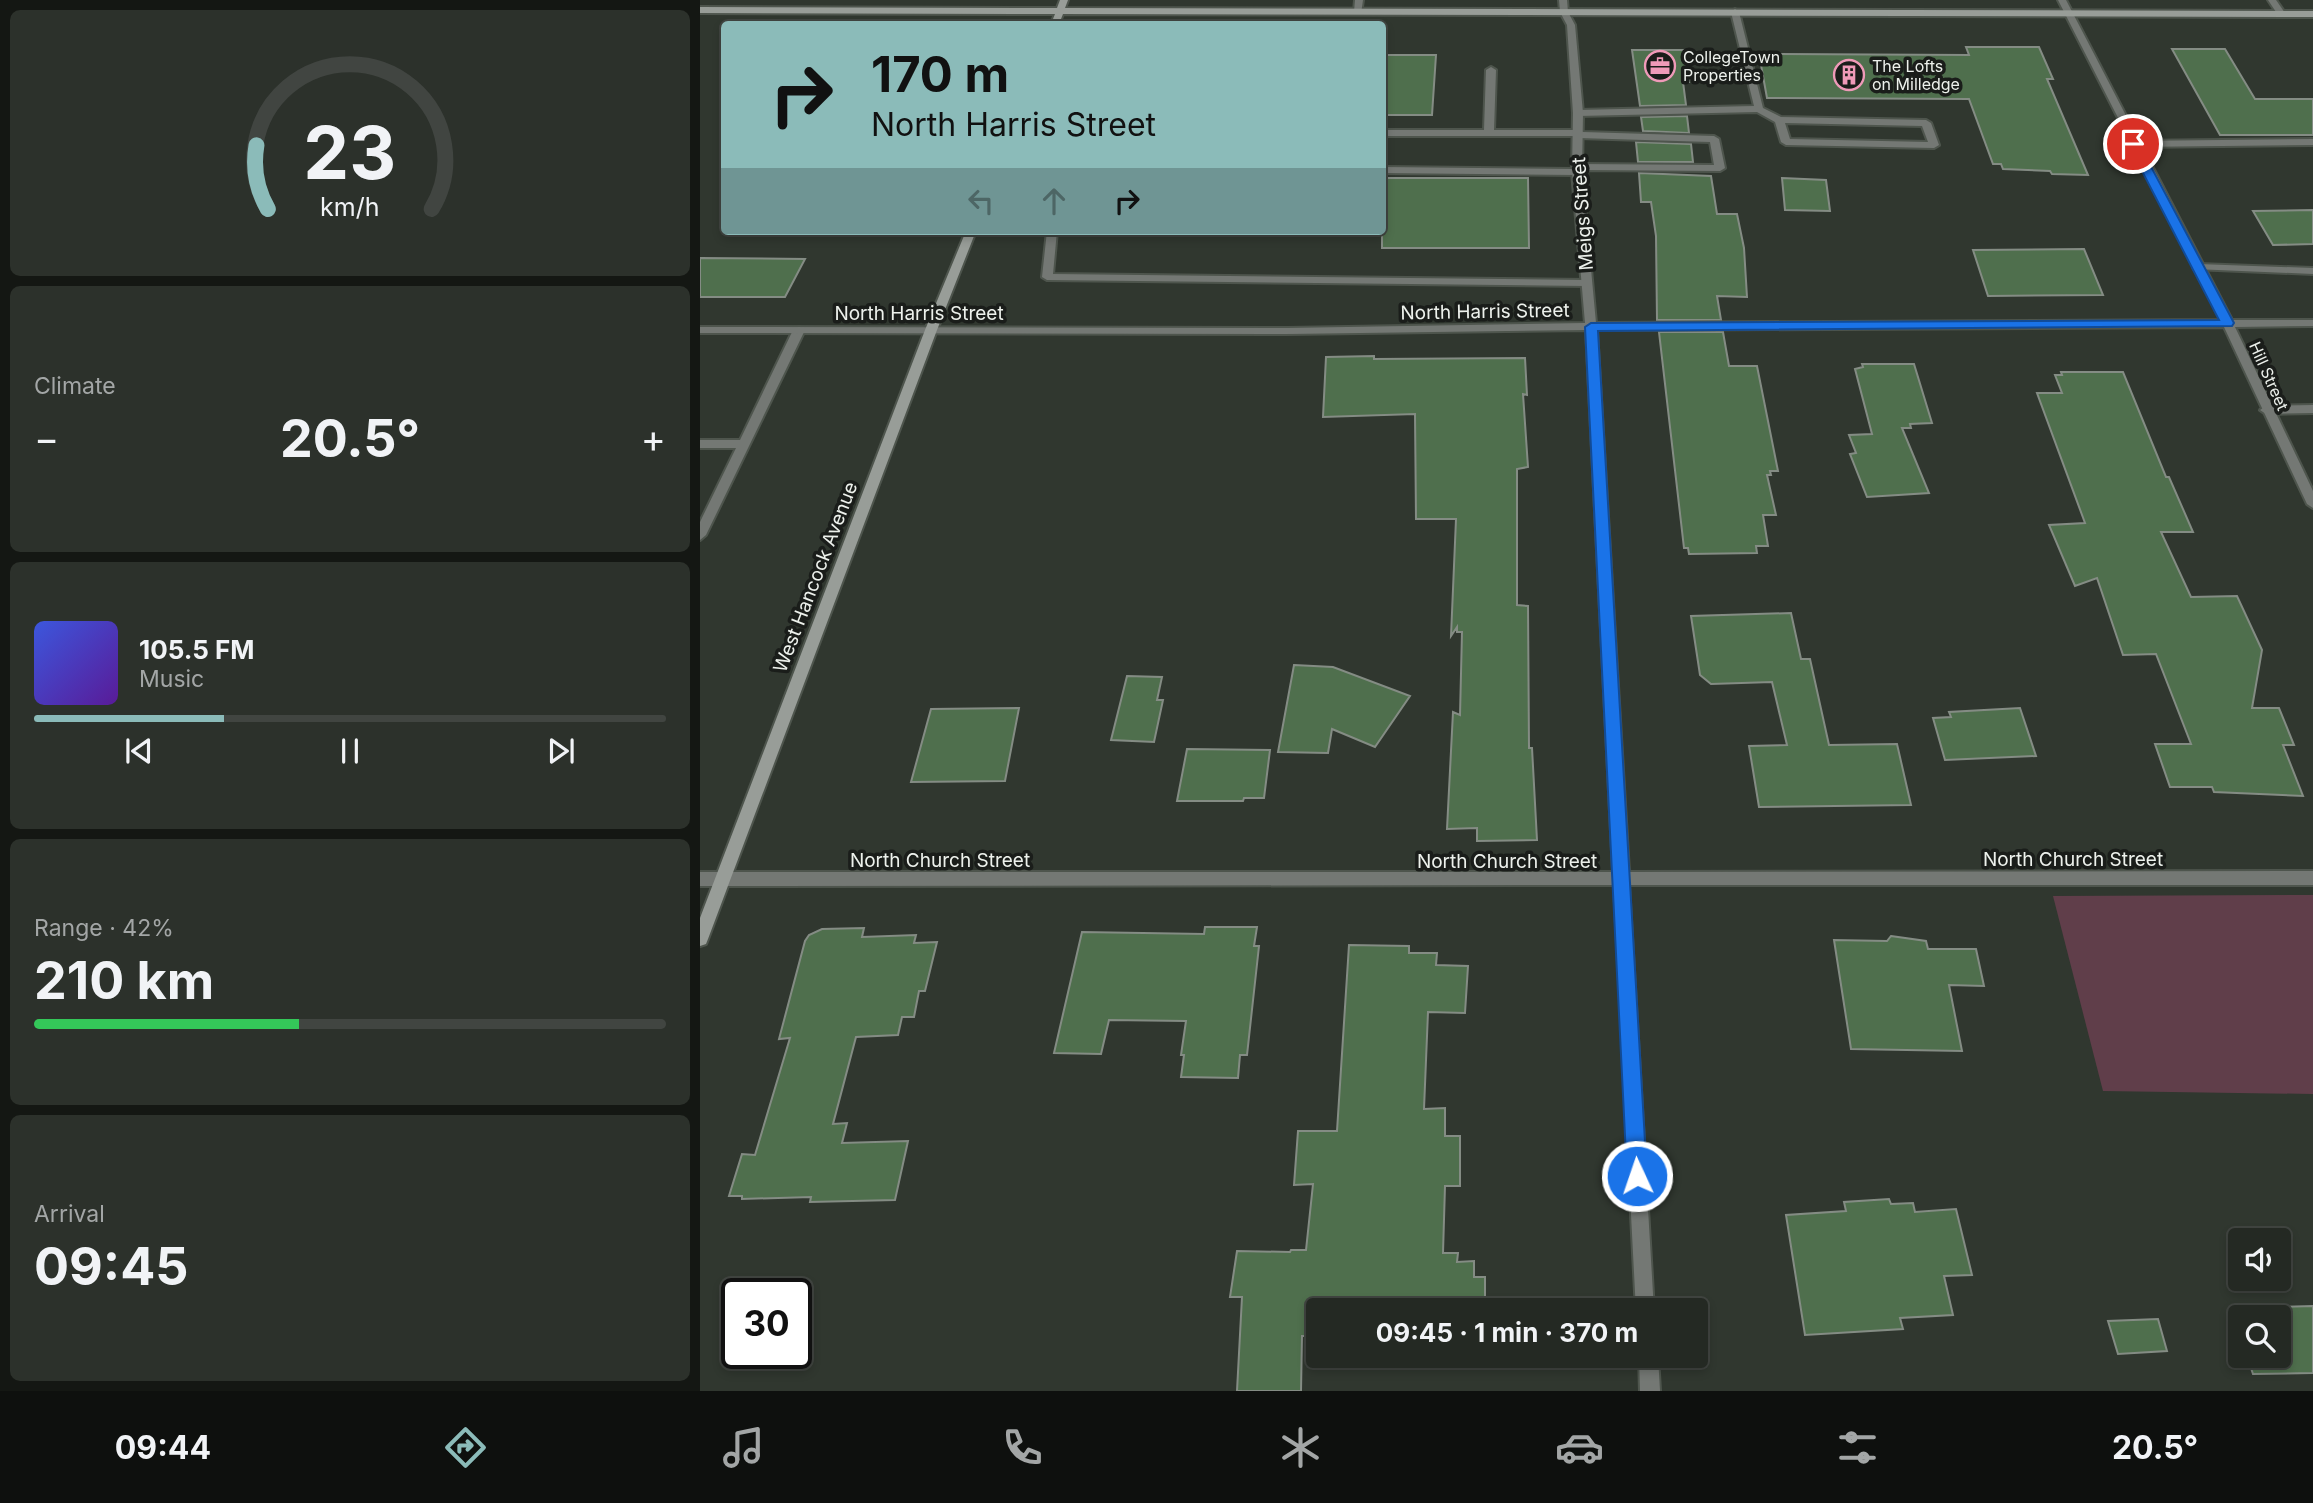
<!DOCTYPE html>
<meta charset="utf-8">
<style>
:root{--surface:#242923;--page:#2c312b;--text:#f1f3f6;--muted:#a3a6a6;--line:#414541;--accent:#8bbbb9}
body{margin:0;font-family:Inter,sans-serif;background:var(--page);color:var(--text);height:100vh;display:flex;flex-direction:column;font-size:26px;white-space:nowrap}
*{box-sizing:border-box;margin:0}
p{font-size:23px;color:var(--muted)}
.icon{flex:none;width:38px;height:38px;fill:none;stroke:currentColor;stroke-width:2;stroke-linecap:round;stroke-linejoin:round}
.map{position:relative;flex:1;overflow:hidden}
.panel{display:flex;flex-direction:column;gap:10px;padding:10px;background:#141713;width:700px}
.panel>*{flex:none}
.hud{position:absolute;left:21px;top:21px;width:665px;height:214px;border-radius:7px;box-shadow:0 4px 10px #0003,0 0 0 2px var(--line);background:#8bbbb9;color:#111;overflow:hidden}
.controls{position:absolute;left:1528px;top:1228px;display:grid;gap:14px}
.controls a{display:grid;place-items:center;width:63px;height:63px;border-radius:7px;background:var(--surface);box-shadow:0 4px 10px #0003,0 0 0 2px var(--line);font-size:35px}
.speed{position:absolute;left:21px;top:1278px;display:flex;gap:14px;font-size:35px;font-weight:700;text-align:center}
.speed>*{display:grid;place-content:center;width:91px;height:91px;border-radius:50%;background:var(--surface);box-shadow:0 4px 10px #0003,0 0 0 2px var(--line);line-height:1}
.speed .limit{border:4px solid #111;border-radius:10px;background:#fff;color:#111}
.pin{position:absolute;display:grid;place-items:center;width:60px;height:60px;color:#fff;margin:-30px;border:4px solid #fff;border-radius:50%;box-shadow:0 2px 7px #0007}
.me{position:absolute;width:77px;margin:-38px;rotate:357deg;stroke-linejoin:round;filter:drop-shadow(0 0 5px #0008)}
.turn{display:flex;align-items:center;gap:24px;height:147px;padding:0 35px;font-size:32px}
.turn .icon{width:91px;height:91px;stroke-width:2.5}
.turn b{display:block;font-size:49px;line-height:60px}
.lanes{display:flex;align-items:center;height:66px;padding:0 35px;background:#0003;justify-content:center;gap:35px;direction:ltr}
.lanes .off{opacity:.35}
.big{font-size:52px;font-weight:700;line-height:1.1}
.panel .tile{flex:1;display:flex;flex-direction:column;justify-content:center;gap:10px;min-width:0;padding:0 24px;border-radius:10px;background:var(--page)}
.panel .dial{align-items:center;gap:0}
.dial svg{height:182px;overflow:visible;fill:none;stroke:var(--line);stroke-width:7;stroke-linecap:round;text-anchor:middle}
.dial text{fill:var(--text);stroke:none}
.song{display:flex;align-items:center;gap:21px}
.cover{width:84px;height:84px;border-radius:10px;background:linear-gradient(135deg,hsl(230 70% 55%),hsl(270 70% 35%))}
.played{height:7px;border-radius:4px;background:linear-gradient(90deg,var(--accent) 30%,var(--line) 30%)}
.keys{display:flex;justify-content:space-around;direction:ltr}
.heat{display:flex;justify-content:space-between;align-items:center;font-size:38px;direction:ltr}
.charge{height:10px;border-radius:5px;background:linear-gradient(90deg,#34c759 42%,var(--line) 0)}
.trip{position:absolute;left:606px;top:1298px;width:402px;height:70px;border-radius:7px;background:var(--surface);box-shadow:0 4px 10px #0003,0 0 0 2px var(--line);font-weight:700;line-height:70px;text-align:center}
.dock{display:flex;height:112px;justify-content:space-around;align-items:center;background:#0e100e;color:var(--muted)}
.dock .icon{width:49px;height:49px}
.dock .active{color:var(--accent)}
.dock b{font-size:32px;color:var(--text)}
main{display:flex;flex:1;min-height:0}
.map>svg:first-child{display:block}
.green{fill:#603e4a}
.building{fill:#4f6f4d;stroke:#848c84;stroke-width:2}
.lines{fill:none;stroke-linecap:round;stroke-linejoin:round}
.lane-casing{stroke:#4e554d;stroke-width:4}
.street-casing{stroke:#4e554d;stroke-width:4}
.secondary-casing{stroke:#4e554d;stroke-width:4}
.lane{fill:#747874;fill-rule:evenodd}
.street{fill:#747874;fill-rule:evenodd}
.secondary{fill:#989d98;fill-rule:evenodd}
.route{fill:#1a73e8;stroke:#114b97;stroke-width:2}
.labels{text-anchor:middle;stroke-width:7;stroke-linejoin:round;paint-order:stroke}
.far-poi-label{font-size:16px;fill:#edf1ec;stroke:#1a1d1a;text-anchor:start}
.far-street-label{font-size:16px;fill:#edf1ec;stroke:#1a1d1a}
.street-label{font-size:19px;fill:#edf1ec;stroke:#1a1d1a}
</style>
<main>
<section class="panel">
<div class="tile dial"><svg viewBox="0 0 100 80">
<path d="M14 69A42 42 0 1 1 86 69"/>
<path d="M14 69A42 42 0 0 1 9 41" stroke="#8bbbb9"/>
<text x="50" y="56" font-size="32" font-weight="700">23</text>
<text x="50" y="72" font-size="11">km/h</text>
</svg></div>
<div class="tile"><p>Climate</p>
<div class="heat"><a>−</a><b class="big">20.5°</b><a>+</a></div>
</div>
<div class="tile">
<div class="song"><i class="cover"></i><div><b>105.5 FM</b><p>Music</p></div></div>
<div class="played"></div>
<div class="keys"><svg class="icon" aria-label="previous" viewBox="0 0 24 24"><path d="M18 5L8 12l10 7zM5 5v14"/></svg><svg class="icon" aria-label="pause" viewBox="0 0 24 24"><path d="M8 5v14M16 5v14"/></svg><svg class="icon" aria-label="next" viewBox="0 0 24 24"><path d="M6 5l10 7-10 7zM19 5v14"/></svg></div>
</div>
<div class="tile"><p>Range · 42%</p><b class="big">210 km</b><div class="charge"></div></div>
<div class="tile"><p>Arrival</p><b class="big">09:45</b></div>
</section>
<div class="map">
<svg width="1613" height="1391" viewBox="0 0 1613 1391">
<rect width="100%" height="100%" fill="#30372f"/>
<path class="green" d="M 1613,895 L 1613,1094 L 1403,1091 L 1353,896 Z"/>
<path class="building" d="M 1266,47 L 1339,47 L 1353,79 L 1347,79 L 1388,175 L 1352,174 L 1350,171 L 1303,169 L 1301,164 L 1293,164 L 1269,99 L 1067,98 L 1059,54 L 1269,55 Z
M 1472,49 L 1525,49 L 1555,99 L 1613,99 L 1613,135 L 1520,135 Z
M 932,50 L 983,50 L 989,82 L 983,82 L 986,105 L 940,106 Z
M 682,55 L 736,55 L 732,115 L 682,115 Z
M 987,116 L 989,133 L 943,131 L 941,117 Z
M 936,142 L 991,144 L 993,162 L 938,162 Z
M 939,173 L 1011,176 L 1017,214 L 1037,214 L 1044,248 L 1047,297 L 1017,296 L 1021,320 L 957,320 L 956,236 L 951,202 L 941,202 Z
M 682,178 L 828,178 L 829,248 L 682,248 Z
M 1082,178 L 1126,180 L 1130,211 L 1085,210 Z
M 1613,210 L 1613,244 L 1573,245 L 1553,211 Z
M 1384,249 L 1403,295 L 1288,296 L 1273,250 Z
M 0,258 L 105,259 L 85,297 L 0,297 Z
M 959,332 L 1023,332 L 1029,366 L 1057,366 L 1078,471 L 1070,471 L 1071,475 L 1067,475 L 1076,515 L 1063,515 L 1068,546 L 1056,546 L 1057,553 L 989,554 L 988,548 L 984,548 Z
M 674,356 L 674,359 L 825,358 L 827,395 L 823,394 L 828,467 L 817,469 L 817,605 L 828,606 L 829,748 L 832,748 L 837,840 L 777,841 L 777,828 L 747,829 L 753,712 L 760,715 L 762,632 L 757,632 L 757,627 L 751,636 L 756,519 L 716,519 L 715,414 L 623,417 L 626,357 Z
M 1162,364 L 1214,364 L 1232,423 L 1210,424 L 1211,428 L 1202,428 L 1229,493 L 1167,497 L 1150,454 L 1156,453 L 1149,435 L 1172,434 L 1155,369 L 1163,367 Z
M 1361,372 L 1423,372 L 1466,477 L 1469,477 L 1493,532 L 1461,532 L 1491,597 L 1537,596 L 1562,650 L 1552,708 L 1579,708 L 1594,745 L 1583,745 L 1603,796 L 1514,792 L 1512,787 L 1470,787 L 1455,744 L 1491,744 L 1456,654 L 1423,655 L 1397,578 L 1375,586 L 1349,525 L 1385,523 L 1337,393 L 1362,393 L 1355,375 L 1362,375 Z
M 1091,613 L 1101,659 L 1110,659 L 1129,745 L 1197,744 L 1211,805 L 1059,807 L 1049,746 L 1087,745 L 1072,682 L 1011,684 L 1000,675 L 991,616 Z
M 594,665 L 633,667 L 710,696 L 675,747 L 632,729 L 628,753 L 578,752 Z
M 427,676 L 462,677 L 457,700 L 463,700 L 454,742 L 411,740 Z
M 319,708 L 305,781 L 211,782 L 231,709 Z
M 1320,708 L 1336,756 L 1245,760 L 1233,718 L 1251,717 L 1249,712 Z
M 487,749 L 570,750 L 564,798 L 544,798 L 543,801 L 477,801 Z
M 505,927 L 557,927 L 554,946 L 559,946 L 547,1055 L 540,1055 L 538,1078 L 481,1077 L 484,1055 L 481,1055 L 486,1021 L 409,1020 L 401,1054 L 354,1053 L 382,932 L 504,934 Z
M 164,928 L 162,937 L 216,935 L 214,943 L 237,942 L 225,991 L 219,991 L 214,1017 L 202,1017 L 198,1035 L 156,1037 L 133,1124 L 147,1123 L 142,1143 L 208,1141 L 195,1200 L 110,1202 L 111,1197 L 42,1199 L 42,1196 L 29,1196 L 42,1154 L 55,1155 L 90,1038 L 79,1039 L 105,941 L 109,935 L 122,929 Z
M 1191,936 L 1226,941 L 1228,949 L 1276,949 L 1284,986 L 1249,985 L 1262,1051 L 1151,1049 L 1134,940 L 1187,941 Z
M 649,945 L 709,946 L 709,953 L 737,953 L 736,965 L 768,966 L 765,1013 L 728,1012 L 724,1109 L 745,1108 L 745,1136 L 760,1136 L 760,1186 L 745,1186 L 743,1253 L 758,1253 L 757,1262 L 774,1261 L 774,1277 L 785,1277 L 785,1311 L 618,1311 L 618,1336 L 602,1336 L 601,1391 L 537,1391 L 542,1297 L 530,1297 L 537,1251 L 590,1252 L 591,1250 L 606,1250 L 613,1184 L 594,1185 L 598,1131 L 637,1131 Z
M 1189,1199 L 1191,1204 L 1213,1203 L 1215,1212 L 1256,1209 L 1272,1275 L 1244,1276 L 1253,1315 L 1200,1318 L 1203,1329 L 1105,1335 L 1086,1215 L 1146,1211 L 1144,1202 Z
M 1613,1306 L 1613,1373 L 1553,1374 L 1547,1356 L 1578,1356 L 1578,1318 L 1540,1318 L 1540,1334 L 1532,1308 Z
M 1458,1319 L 1467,1351 L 1418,1354 L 1408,1321 Z"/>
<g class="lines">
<g class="lane-casing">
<path id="lane" d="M 655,0 L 663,0 L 661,14 L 654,12 Z
M 1568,0 L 1576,0 L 1585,13 L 1584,15 L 1578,15 Z
M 1035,9 L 1039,12 L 1063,108 L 1081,117 L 1226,120 L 1231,123 L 1239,145 L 1234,148 L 1086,145 L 1081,142 L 1075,122 L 1057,112 L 878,116 L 873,113 L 878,110 L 1054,106 L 1031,12 ZM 1085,123 L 1222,126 L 1228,142 L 1090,139 Z
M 791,67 L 796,70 L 794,130 L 879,130 L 883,132 L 1014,136 L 1019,139 L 1025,168 L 1020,171 L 881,170 L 881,174 L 877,175 L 682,173 L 682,167 L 873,169 L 873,165 L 877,164 L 1014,165 L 1010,142 L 879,138 L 875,136 L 682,136 L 682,130 L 784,130 L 786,70 Z
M 1613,139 L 1613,145 L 1433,147 L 1428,144 L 1433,141 Z
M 347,231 L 357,231 L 353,274 L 886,280 L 891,283 L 886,286 L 347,280 L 342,277 Z
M 1498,264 L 1613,268 L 1613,274 L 1494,269 L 1493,267 Z
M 99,327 L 105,330 L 6,535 L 0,540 L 0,522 L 36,448 L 0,448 L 0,440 L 40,440 L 93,330 Z
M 1613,405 L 1613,413 L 1566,414 L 1560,410 L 1566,406 Z"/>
</g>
<g class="street-casing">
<path id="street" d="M 859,0 L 867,0 L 868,12 L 875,25 L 883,113 L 882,172 L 896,323 L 1521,320 L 1358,0 L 1366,0 L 1532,320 L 1613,320 L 1613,326 L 1535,327 L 1613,491 L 1613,508 L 1607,504 L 1524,327 L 897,330 L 929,872 L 1613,871 L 1613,885 L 929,885 L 954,1311 L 936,1311 L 914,885 L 0,886 L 0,872 L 913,872 L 886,330 L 587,334 L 0,333 L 0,327 L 587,328 L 885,323 L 872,172 L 873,113 L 867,25 L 860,12 Z
M 939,1356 L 958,1356 L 960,1391 L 940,1391 Z"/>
</g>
<g class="secondary-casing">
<path id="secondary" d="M 360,0 L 368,0 L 365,8 L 1613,11 L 1613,17 L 363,14 L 359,24 L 351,24 L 355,14 L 0,13 L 0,7 L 357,8 Z
M 266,231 L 276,231 L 237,330 L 8,939 L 6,944 L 0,946 L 0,918 L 225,330 Z"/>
</g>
<use href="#lane" class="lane"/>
<use href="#street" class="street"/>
<use href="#secondary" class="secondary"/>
</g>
<path class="route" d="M 1429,141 L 1439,144 L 1534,323 L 1532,326 L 898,331 L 947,1176 L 944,1183 L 937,1186 L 930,1183 L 927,1176 L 885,327 L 891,323 L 1519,320 L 1428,144 Z"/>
<defs>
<g id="office-ring" transform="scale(1.575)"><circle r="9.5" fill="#1a1d1a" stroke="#ef9ab8" stroke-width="1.5"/><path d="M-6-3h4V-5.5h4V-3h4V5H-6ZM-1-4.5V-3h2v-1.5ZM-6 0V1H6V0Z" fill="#ef9ab8"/></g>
<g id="building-ring" transform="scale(1.575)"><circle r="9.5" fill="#1a1d1a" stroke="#ef9ab8" stroke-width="1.5"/><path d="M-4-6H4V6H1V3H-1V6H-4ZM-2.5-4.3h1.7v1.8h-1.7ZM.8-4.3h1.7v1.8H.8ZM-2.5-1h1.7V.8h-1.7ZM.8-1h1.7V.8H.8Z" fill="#ef9ab8"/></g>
</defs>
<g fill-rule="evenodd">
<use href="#office-ring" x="960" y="66"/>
<use href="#building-ring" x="1149" y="75"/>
</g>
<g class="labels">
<g class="far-poi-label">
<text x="983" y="63">CollegeTown<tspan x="983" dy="18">Properties</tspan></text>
<text x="1172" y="72">The Lofts<tspan x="1172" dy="18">on Milledge</tspan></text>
</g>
<g class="far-street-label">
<text transform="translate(1569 376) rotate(66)" y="6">Hill Street</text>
</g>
<g class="street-label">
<text transform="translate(882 214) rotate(-94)" y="7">Meigs Street</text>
<text transform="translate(785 311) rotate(-1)" y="7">North Harris Street</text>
<text x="219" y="320">North Harris Street</text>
<text transform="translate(115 577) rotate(-69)" y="7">West Hancock Avenue</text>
<text x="1373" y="866">North Church Street</text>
<text x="240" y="867">North Church Street</text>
<text x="807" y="868">North Church Street</text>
</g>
</g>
</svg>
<div class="controls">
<a><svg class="icon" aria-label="sound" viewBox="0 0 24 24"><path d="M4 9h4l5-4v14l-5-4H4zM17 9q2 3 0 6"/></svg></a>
<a><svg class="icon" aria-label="search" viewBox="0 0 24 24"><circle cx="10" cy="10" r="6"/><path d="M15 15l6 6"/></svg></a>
</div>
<div class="speed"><div class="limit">30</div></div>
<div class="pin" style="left:1433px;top:144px;background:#d93025"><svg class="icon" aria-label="arrive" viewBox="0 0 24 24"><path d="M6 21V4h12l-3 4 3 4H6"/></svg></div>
<svg class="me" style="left:937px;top:1176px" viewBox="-20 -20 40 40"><circle r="17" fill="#1a73e8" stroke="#fff" stroke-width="3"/><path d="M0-11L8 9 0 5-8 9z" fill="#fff"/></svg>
<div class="trip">09:45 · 1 min · 370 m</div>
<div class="hud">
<div class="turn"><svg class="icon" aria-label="right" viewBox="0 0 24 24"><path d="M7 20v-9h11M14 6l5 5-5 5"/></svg><div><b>170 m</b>North Harris Street</div></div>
<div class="lanes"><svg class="icon off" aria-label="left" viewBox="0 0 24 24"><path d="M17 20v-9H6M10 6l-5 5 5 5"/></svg><svg class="icon off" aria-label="ahead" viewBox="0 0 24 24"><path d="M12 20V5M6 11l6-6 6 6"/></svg><svg class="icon" aria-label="right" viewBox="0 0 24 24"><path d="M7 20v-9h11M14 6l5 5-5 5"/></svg></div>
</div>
</div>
</main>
<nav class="dock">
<b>09:44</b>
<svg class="icon active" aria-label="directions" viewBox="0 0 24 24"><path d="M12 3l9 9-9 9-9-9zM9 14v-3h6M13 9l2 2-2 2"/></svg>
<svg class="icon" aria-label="music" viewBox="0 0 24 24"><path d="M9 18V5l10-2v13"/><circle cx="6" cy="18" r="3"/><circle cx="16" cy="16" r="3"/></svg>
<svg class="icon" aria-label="phone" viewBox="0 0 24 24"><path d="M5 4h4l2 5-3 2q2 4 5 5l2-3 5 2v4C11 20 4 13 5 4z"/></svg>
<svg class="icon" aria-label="climate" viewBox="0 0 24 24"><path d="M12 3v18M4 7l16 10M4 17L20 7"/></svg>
<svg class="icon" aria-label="car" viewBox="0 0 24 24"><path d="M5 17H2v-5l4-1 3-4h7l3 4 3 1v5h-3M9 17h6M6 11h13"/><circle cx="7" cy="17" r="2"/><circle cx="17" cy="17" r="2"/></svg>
<svg class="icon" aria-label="filters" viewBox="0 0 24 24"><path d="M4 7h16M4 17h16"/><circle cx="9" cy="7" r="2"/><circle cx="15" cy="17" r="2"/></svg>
<b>20.5°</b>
</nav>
